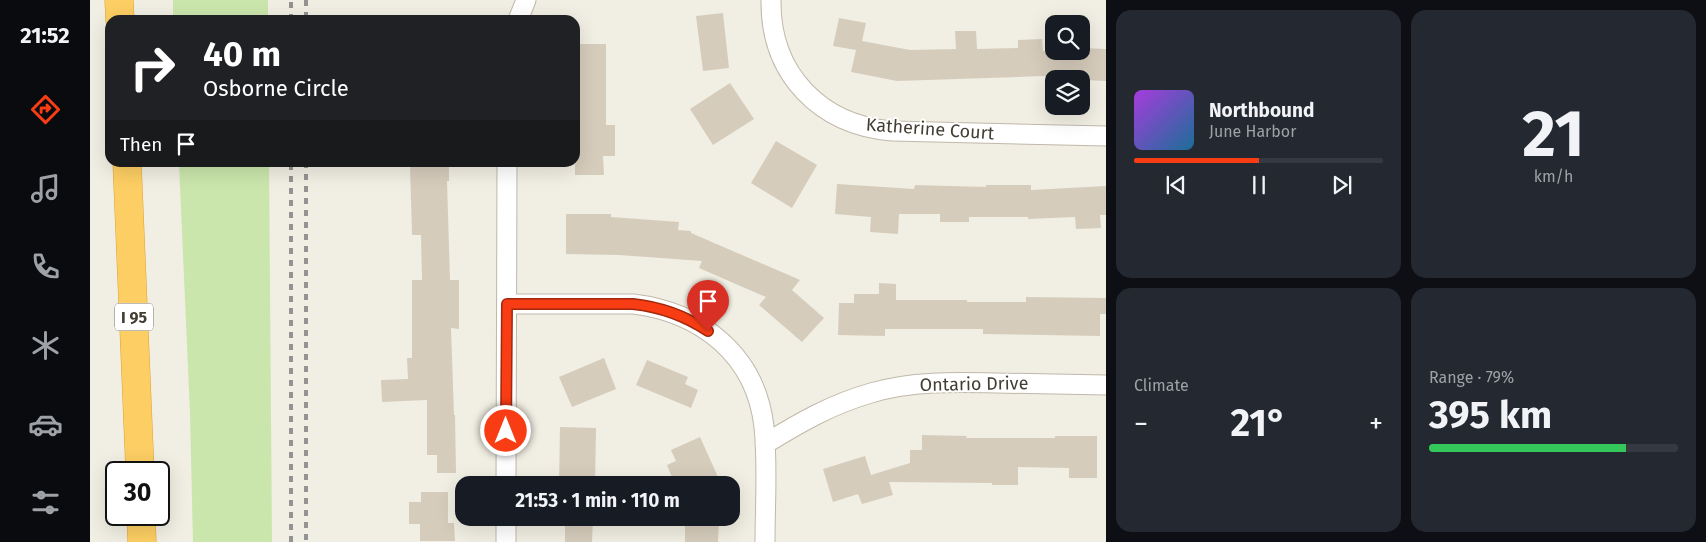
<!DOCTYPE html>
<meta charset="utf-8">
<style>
:root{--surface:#171b24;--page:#242831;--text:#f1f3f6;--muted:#9ea1a6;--line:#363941;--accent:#f83d14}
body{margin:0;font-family:"Fira Sans",sans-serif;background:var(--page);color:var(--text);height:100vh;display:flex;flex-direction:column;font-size:19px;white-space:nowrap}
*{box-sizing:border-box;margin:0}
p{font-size:16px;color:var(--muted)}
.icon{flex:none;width:28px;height:28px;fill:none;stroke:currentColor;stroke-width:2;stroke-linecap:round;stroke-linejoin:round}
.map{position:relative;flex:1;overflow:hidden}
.panel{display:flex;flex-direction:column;gap:10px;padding:10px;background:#0d0f14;width:600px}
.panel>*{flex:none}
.guide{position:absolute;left:15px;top:15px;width:475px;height:152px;border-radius:15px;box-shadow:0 5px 20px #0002;background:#202124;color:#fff;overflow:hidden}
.tools{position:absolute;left:955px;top:15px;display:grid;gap:10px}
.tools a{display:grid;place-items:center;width:45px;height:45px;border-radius:10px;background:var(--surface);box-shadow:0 5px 20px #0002;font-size:25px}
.speed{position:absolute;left:15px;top:461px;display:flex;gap:10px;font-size:25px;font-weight:700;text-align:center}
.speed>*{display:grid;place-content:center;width:65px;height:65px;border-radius:50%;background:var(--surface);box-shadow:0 5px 20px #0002;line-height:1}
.speed .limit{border:2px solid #111;border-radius:8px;background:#fff;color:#111}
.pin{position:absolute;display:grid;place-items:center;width:42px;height:42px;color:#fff;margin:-51px -21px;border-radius:50% 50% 50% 0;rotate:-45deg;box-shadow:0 0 5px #0007}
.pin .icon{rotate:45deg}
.me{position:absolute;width:55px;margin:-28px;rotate:0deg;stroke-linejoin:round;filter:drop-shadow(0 0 4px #0008)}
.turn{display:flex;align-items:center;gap:18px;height:105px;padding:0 15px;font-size:22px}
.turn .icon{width:65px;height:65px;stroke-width:2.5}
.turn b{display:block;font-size:35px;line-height:42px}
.then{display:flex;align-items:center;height:48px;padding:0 15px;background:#0003;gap:10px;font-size:19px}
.big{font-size:38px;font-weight:700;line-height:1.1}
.panel .widget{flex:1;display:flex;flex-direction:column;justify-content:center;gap:8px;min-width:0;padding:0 18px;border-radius:15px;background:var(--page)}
.panel .dial{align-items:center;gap:0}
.dial b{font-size:65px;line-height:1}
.song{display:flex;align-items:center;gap:15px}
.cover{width:60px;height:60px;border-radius:8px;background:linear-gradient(135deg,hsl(280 70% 55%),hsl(200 70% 35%))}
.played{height:5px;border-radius:2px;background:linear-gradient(90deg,var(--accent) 50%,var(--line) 50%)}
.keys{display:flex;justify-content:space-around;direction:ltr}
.heat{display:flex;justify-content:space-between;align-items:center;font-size:28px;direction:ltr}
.charge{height:8px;border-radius:4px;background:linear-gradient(90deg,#34c759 79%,var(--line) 0)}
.panel .tiles{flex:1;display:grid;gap:10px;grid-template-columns:repeat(2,1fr)}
.trip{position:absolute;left:365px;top:476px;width:285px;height:50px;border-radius:15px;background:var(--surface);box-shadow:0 5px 20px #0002;font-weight:700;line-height:50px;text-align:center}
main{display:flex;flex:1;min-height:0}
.dock{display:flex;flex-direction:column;width:90px;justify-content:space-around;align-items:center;background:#090b0e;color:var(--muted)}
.dock .icon{width:35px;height:35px}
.dock .current{color:var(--accent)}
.dock b{font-size:22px;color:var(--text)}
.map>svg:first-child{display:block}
.green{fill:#cae6ac}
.building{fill:#d6ccbc}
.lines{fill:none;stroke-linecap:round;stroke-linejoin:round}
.street-casing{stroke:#c0b8a9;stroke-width:21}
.highway-casing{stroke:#dba333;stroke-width:29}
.street{stroke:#fff;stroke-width:19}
.highway{stroke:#fcce63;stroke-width:28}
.rail{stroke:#939393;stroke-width:4;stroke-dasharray:6 6;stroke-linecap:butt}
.route-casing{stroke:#a1280d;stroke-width:12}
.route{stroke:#f83d14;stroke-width:9}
.labels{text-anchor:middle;stroke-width:4;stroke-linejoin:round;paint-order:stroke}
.shield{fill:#fff;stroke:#7b7870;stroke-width:1}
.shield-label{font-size:16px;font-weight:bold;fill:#433e33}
.street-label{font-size:18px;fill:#433e33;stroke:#fff}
</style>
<main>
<nav class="dock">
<b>21:52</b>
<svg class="icon current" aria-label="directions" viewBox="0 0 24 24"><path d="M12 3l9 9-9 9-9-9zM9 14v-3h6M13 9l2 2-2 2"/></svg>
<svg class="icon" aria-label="music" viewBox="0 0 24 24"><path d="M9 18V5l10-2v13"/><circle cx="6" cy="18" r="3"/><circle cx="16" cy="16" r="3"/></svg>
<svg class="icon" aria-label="phone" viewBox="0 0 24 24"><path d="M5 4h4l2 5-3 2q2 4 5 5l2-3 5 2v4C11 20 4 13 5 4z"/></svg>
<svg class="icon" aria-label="climate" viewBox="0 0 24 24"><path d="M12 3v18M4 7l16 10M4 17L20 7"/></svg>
<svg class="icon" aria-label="car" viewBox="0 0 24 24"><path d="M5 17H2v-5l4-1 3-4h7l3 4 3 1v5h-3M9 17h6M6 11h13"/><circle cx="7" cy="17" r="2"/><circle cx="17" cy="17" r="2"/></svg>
<svg class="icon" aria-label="filters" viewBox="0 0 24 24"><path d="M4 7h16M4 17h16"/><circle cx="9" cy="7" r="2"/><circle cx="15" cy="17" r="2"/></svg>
</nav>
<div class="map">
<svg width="1016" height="542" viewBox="0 0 1016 542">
<rect width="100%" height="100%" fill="#f1eee3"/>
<path class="green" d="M 83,0 L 178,0 L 178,20 L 83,20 Z
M 89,163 L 179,163 L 182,542 L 103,542 L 100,413 Z"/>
<path class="building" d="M 633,13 L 639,68 L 613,71 L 606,16 Z
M 749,18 L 776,23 L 772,41 L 820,50 L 866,49 L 865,31 L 886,31 L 887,49 L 928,48 L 928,40 L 952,39 L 953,51 L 991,51 L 991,48 L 1016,49 L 1016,81 L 991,80 L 991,79 L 983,79 L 983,75 L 807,81 L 761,72 L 766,50 L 743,46 Z
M 485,44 L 516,44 L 516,125 L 525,125 L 525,156 L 513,156 L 514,175 L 485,175 Z
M 640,83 L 664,119 L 623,145 L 600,109 Z
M 686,141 L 727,165 L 702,208 L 661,183 Z
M 331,162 L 359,162 L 359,181 L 357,181 L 360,280 L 369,280 L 369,329 L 361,328 L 364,415 L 365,415 L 366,473 L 347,473 L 347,455 L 337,455 L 337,400 L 292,402 L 291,380 L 318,379 L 317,358 L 322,358 L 322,280 L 332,280 L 331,235 L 322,235 L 320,166 L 331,166 Z
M 747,184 L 824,189 L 825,185 L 896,187 L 896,185 L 941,185 L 941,190 L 1016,186 L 1016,215 L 1010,215 L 1011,228 L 986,229 L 985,217 L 938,219 L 938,217 L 879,217 L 879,222 L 850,222 L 850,214 L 809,214 L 808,234 L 780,232 L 781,217 L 745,214 Z
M 476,214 L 521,214 L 521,217 L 589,222 L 588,230 L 601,231 L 601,233 L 710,280 L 702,290 L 734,318 L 712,342 L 669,305 L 676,297 L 609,268 L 612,261 L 529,255 L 476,254 Z
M 789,283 L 806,284 L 806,300 L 877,300 L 877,302 L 936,302 L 936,297 L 1016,298 L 1016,314 L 1010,314 L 1010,336 L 893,334 L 893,329 L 795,329 L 795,336 L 748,335 L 749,303 L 764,303 L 764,294 L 789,294 Z
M 514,358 L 526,389 L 482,407 L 469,377 Z
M 557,360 L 598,377 L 595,384 L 608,390 L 601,408 L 546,385 Z
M 470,427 L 506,428 L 505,485 L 469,485 Z
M 832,435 L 877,436 L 876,438 L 965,438 L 965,436 L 1007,436 L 1007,478 L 979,478 L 979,468 L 928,467 L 928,485 L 902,485 L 902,483 L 799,482 L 803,495 L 772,504 L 768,494 L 743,502 L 733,469 L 775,456 L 781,475 L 820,463 L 820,450 L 832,450 Z
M 610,437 L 628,477 L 611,485 L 597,485 L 594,478 L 584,482 L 577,465 L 586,461 L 581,450 Z
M 331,492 L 358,492 L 358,523 L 364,523 L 365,541 L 330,541 L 330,524 L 319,524 L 319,502 L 331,502 Z
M 475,518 L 503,518 L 502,542 L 475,542 Z
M 595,519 L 629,520 L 628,542 L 595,542 Z"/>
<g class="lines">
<g class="street-casing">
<path id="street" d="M 681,0 C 680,74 730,125 802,131 L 1016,136
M 428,20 L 436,0
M 417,304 L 543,304 C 611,312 666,355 674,427 C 678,465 675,504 675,542
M 675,444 C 709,423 742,404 781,393 C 821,381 864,382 906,383 C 942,384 979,384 1016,385
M 416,485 L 417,162
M 416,542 L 416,518"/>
</g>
<g class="highway-casing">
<path id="highway" d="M 29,0 L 30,20
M 37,162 L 50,472
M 51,515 L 52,542"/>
</g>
<use href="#street" class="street"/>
<use href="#highway" class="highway"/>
<path class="rail" d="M 216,0 L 216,20
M 201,20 L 201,0
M 216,162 L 216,542
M 201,542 L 201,162"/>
</g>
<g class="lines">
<g class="route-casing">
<path id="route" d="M 416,431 L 417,304 L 543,304 C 571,307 594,315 618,331"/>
</g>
<use href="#route" class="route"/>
</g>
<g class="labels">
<rect class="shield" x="25" y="303.5" width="38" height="27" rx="4"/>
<g class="shield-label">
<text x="44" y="323">I 95</text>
</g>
<g class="street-label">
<text transform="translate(840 129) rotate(4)" y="6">Katherine Court</text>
<text transform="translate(884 384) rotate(-1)" y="6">Ontario Drive</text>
</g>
</g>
</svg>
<div class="tools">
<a><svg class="icon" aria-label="search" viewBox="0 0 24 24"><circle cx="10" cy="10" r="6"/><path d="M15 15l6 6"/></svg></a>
<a><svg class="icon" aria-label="layers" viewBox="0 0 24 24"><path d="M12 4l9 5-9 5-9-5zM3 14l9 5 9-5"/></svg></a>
</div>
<div class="speed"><div class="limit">30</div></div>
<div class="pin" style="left:618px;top:331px;background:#d93025"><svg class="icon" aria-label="arrive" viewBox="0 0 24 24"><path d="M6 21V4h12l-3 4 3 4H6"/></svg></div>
<svg class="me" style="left:416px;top:431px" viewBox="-20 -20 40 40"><circle r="17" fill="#f83d14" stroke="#fff" stroke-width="3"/><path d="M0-11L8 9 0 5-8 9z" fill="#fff"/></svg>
<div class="trip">21:53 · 1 min · 110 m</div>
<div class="guide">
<div class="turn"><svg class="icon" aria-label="right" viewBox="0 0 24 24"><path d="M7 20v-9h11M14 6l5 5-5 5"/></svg><div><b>40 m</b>Osborne Circle</div></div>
<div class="then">Then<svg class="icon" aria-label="arrive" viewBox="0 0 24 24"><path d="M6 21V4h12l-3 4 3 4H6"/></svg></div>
</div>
</div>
<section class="panel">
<div class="tiles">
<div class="widget">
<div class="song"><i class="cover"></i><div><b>Northbound</b><p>June Harbor</p></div></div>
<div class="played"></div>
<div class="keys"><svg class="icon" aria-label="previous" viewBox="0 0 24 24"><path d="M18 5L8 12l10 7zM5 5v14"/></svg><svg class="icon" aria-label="pause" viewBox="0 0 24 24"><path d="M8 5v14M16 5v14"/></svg><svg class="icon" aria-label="next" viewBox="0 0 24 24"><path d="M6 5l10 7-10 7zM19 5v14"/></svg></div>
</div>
<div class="widget dial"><b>21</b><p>km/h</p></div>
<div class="widget"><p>Climate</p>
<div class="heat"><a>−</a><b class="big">21°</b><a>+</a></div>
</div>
<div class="widget"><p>Range · 79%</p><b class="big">395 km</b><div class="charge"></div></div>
</div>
</section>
</main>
